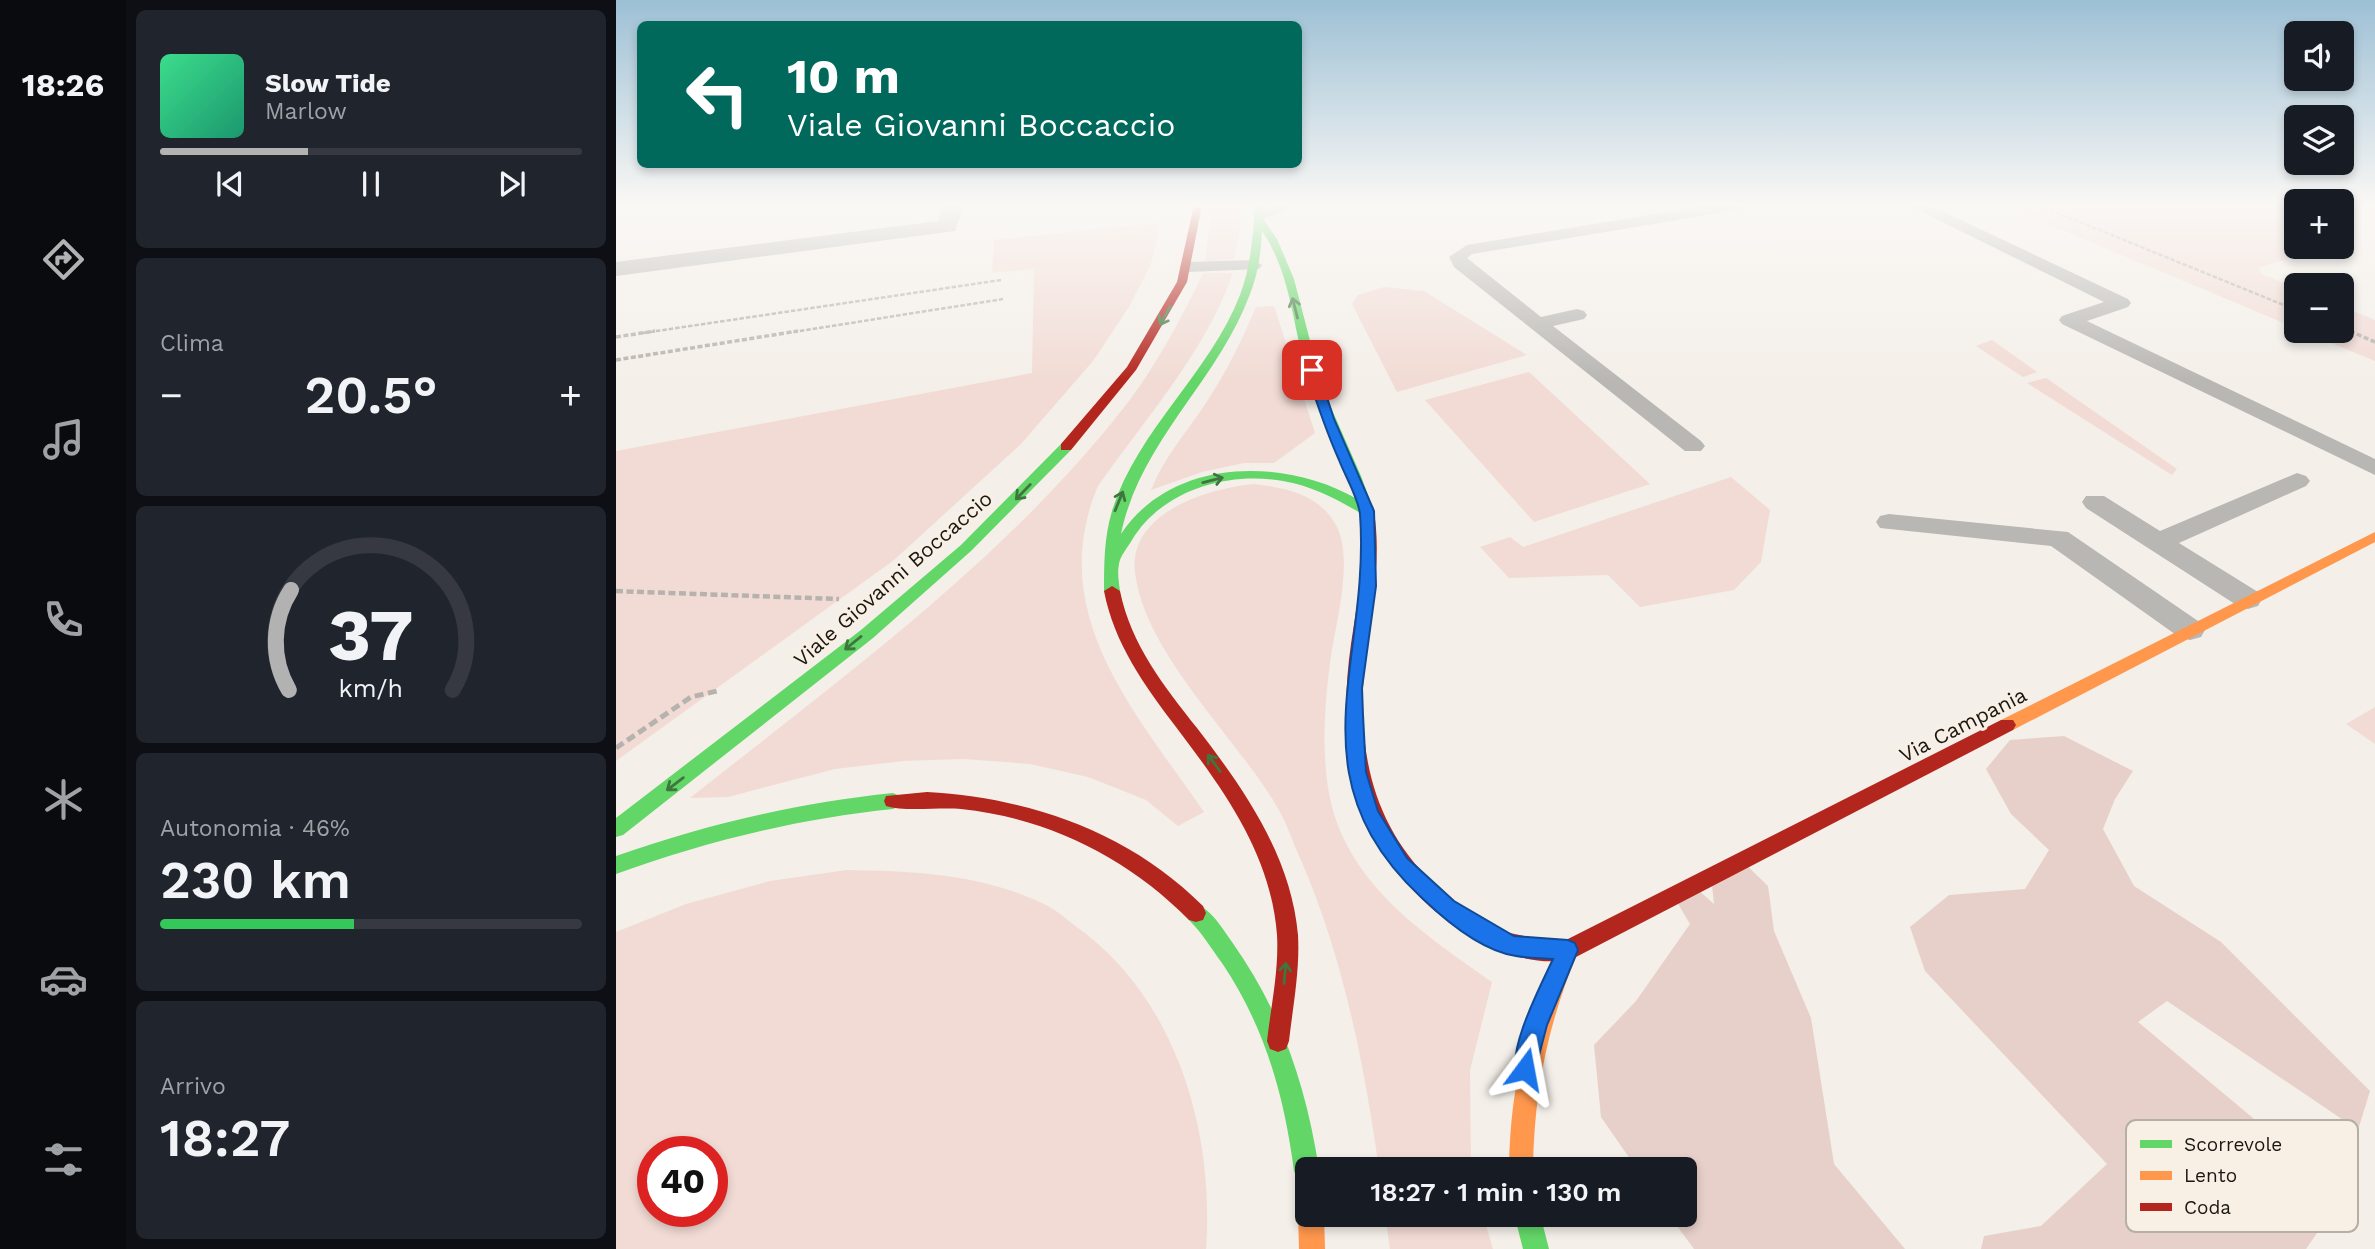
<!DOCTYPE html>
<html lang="it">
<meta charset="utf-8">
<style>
:root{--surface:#171b24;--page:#20242c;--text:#f1f3f6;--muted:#9ea1a6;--line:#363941;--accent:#b2b2b2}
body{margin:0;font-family:"Work Sans",sans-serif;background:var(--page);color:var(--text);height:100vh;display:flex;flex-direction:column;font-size:26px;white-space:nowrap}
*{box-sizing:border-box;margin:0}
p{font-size:23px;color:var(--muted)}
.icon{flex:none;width:38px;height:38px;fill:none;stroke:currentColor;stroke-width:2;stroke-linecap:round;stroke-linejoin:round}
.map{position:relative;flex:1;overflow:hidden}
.sheet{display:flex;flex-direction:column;gap:10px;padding:10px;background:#0d0f14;width:490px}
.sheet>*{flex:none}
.hud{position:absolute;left:21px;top:21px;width:665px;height:147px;border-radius:10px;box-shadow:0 4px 10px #0003;background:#00695c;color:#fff;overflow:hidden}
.tools{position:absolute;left:1668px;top:21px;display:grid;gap:14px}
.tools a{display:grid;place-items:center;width:70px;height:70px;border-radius:10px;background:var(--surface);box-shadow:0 4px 10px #0003;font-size:35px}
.speed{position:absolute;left:21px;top:1136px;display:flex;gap:14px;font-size:35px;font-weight:700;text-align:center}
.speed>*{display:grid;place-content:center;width:91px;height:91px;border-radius:50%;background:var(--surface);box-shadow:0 4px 10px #0003;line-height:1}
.speed .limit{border:10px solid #d22;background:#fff;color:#111}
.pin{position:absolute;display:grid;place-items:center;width:60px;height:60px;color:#fff;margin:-30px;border-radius:14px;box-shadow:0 4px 10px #0006}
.me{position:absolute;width:77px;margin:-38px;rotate:13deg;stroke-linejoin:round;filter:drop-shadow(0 0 5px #0008)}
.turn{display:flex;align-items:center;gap:24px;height:147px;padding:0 35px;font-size:32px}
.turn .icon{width:91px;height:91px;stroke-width:2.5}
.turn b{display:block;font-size:49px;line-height:60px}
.big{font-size:52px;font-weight:600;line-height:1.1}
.sheet .card{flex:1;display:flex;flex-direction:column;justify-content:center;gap:10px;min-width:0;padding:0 24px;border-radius:10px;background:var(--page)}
.sheet .dial{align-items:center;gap:0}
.dial svg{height:182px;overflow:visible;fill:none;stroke:var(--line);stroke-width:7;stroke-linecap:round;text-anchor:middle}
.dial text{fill:var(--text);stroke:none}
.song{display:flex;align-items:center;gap:21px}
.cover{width:84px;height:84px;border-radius:10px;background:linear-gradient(135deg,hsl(150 70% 55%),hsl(160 70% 35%))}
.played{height:7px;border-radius:4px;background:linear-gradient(90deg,var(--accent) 35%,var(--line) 35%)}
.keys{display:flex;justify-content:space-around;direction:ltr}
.heat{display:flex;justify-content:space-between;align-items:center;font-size:38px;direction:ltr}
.charge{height:10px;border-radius:5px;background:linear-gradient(90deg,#34c759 46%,var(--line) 0)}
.trip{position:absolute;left:679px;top:1157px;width:402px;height:70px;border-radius:10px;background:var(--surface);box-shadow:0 4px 10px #0003;font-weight:600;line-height:70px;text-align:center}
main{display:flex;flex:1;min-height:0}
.dock{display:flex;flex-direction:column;width:126px;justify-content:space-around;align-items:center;background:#090b0e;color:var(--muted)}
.dock .icon{width:49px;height:49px}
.dock .current{color:var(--accent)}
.dock b{font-size:32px;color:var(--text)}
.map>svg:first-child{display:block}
.green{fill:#f2dbd5;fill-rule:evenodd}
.forest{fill:#e7d0c9}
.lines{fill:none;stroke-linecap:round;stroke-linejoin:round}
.path-far3{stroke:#b6b3ae;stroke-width:2.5;stroke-dasharray:4.5 2;stroke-linecap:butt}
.path-far2{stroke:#b6b3ae;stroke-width:3.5;stroke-dasharray:5 2.5;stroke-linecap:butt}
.path-far1{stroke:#b6b3ae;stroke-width:4.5;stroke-dasharray:7 3.5;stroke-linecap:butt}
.path{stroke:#b6b3ae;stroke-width:5;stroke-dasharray:9 4.5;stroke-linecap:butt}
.lane{fill:#b8b7b3;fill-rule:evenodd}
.street{fill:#b8b7b3;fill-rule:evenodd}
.fast{fill:#63d668;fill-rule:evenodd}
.slow{fill:#ff974d;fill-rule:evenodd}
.jam{fill:#b3261e;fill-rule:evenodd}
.oneway{stroke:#3e763e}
.route{fill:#1a73e8;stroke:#114b97;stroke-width:2}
.labels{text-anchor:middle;stroke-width:6;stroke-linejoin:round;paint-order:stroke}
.street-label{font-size:21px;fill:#1a1713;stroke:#f8f0e5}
.key{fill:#f8f0e5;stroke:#b5afa6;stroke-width:2}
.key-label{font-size:19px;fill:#1a1713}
</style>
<main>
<nav class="dock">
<b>18:26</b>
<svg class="icon current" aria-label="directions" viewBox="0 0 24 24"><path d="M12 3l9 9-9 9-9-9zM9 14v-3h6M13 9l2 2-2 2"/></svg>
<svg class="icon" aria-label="music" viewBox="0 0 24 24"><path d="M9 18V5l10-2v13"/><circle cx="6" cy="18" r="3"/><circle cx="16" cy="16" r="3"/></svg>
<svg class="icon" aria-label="phone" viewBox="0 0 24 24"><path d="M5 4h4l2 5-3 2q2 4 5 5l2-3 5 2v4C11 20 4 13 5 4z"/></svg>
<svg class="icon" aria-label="climate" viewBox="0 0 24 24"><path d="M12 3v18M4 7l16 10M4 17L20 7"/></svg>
<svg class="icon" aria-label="car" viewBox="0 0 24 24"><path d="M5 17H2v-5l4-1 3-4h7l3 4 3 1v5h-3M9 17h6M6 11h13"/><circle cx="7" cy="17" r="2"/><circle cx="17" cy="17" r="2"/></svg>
<svg class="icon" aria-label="filters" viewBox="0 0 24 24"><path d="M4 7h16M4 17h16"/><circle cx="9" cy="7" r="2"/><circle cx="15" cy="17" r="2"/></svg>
</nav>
<section class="sheet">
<div class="card">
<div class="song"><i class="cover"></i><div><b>Slow Tide</b><p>Marlow</p></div></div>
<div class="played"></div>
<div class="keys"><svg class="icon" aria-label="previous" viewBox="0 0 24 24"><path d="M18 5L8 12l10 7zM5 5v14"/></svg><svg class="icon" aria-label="pause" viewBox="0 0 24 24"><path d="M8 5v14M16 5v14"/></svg><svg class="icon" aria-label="next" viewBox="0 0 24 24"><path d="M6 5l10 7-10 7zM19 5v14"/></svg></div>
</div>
<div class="card"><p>Clima</p>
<div class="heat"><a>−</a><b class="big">20.5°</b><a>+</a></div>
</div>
<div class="card dial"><svg viewBox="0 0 100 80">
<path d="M14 69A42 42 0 1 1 86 69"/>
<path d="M14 69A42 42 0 0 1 15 25" stroke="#b2b2b2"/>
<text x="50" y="56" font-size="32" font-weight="700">37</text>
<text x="50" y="72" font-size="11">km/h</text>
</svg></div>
<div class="card"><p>Autonomia · 46%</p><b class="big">230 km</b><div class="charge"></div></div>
<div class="card"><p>Arrivo</p><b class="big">18:27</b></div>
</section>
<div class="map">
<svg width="1759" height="1249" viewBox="0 0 1759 1249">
<rect width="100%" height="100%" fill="#f4efe9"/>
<path class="green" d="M 596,205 L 624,205 L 625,224 L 618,259 L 589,262 Z
M 1386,205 L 1680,205 L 1680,247 L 1711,247 L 1642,268 L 1646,274 L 1680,288 L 1680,328 Z
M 545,222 L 535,264 L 513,307 L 477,361 L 405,444 L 278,560 L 0,761 L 0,451 L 416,373 L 418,269 L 376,273 L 378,240 Z
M 587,273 L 617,273 C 590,351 529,419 482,486 C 428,614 520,713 588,812 L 562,826 L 530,800 L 472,777 L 414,764 L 348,759 L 287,761 L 219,769 L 112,797 L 74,798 C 228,676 392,558 513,401 C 543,361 566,317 587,273 Z
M 768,287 L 808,291 L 911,355 L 781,392 L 736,304 L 742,295 Z
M 658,306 L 699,433 L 658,463 L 628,463 L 586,472 L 535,490 C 548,457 571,432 590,403 C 610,373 626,340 640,307 Z
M 1726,306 L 1759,320 L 1759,361 L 1686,331 L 1726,331 Z
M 1376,340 L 1421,372 L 1407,377 L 1360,346 Z
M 913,372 L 1034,484 L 918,522 L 809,400 Z
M 1430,378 L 1561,469 L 1556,475 L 1411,383 Z
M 1115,477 L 1154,510 L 1145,562 L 1118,590 L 1024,607 L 992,575 L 893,578 L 864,547 L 894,537 L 907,547 Z
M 638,484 C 670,488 703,494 720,525 C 738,558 720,622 715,656 C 708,706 703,771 720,820 C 746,894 815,939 876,982 L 854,1070 L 855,1169 L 763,1169 C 748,1063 727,956 684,858 C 676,840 670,821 660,805 C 619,736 528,652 519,572 C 512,512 594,488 638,484 Z
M 1759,707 L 1759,744 L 1730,724 Z
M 231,870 C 299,871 365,874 428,904 C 439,909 449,918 458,925 C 559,995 599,1130 590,1249 L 0,1249 L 0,932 L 70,904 L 154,881 ZM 37,1152 L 96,1152 L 96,1211 L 37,1211 Z
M 769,1215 L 867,1215 L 877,1249 L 774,1249 Z"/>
<path class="forest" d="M 1448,736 L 1517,771 L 1499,799 L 1487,829 L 1518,886 L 1605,942 L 1754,1091 L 1742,1130 L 1551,1001 L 1522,1022 L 1728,1194 L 1690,1249 L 1365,1249 L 1368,1236 L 1425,1226 L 1491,1164 L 1309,971 L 1294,927 L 1333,895 L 1409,889 L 1433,850 L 1395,814 L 1370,769 L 1394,740 Z
M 1121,856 L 1152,886 L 1158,931 L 1195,1018 L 1218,1164 L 1289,1249 L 1078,1249 L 1053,1215 L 1069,1214 L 1069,1169 L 1021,1169 L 985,1117 L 978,1045 L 1020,1001 L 1074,924 L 1061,902 L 1081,889 L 1098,904 L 1096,885 Z"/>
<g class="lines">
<path class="path-far3" d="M 1422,205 L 1680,310
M 1726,328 L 1738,333
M 27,333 L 385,280
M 171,333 L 387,299"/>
<path class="path-far2" d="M 1734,331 L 1759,342
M 0,337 L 39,331
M 0,360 L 182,331"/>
<path class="path-far1" d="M 0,591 L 223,599"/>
<path class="path" d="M 0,748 L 75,697 L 101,691"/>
<path class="lane" d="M 659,205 L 683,205 L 644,220 L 636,215 Z
M 1093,205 L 1130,205 L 1122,210 L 856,254 L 851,258 L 925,317 L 961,309 L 968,311 L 971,315 L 968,319 L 937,326 L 1085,441 L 1089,446 L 1085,451 L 1069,451 L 838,267 L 833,257 L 851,245 Z
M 1292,205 L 1313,205 L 1512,299 L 1515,303 L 1512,307 L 1471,321 L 1759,459 L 1759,475 L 1446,324 L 1443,320 L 1446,316 L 1488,302 Z
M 637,260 L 646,265 L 643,269 L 572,272 L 563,267 L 572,262 Z
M 1681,473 L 1690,476 L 1694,481 L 1690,486 L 1563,543 L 1642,592 L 1646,599 L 1642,606 L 1632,609 L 1622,606 L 1470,508 L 1466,502 L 1470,496 L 1488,496 L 1544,531 Z
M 1273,514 L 1452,532 L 1585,623 L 1589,630 L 1585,637 L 1574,640 L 1563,637 L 1435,546 L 1264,528 L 1260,522 L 1264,516 Z"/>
<path class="street" d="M 326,205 L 348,205 L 339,231 L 0,276 L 0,262 L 322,221 Z"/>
<path class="fast" d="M 639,205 L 647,205 L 647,219 L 661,239 L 678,279 L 706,387 L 745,476 L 758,511 L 751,515 L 746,514 C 721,499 696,486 667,481 C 612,471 546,490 516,540 C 512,547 504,556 503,564 C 501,572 503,583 504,591 L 501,595 L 491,595 L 488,591 C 488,564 488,538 496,511 C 521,430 594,373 624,295 C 635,266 637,235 639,205 ZM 646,231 C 677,276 677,334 694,385 C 706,424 728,460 741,499 C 668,457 556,457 505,534 C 524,441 602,381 634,294 C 642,274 645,253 646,231 Z
M 450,443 L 455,444 L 455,450 L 355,551 L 257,638 L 7,835 L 0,837 L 0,818 L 245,630 L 345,545 L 445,444 Z
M 277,793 L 284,796 L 286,801 L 284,806 L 277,809 C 181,819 91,841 0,874 L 0,856 C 91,824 181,803 277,793 Z
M 580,904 C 596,910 606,928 616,942 C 665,1011 690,1085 703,1169 L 691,1169 L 691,1184 L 682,1180 L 678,1171 C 668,1095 649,1027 606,963 C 595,948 586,933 573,920 L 570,913 L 573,906 Z
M 898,1214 L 924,1214 L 933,1249 L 907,1249 Z"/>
<path class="slow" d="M 1759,532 L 1759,542 L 1397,730 L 1385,730 L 1382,725 L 1385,720 Z
M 952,940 L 960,943 L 963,950 C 932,1022 918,1091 917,1169 L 893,1169 C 894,1086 911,1019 944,943 Z
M 691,1203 L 691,1214 L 708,1214 L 709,1249 L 683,1249 L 682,1214 L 686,1205 Z"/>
<path class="jam" d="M 578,205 L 586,205 L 571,282 L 520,370 L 455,450 L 445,450 L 445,444 L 511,367 L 561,282 Z
M 750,502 L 757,506 C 766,553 757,597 751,643 C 739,734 749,818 818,884 C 865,928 887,937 950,940 L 1385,720 L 1397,720 L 1400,725 L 1397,730 L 960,957 C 927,970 875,951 848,933 C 745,864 718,761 735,644 C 742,597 751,553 743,506 Z
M 496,586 L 504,591 C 515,645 548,686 581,728 C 628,789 675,856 682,935 C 684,970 677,1006 673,1041 L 670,1049 L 662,1052 L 654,1049 L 651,1041 C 655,1006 663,970 661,935 C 655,854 607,789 560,727 C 528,685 498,643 488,591 Z
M 311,792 C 415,798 513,832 587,906 L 590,913 L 587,920 L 580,922 L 573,920 C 512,858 432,818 345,809 C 324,807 288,812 270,806 L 268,801 L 270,796 Z"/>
</g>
<defs><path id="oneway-shaft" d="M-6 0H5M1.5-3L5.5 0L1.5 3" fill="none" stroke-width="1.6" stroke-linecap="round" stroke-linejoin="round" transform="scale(1.75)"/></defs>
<g class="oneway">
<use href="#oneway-shaft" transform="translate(679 308) rotate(-104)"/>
<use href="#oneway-shaft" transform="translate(549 316) rotate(119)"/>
<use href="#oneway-shaft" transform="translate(597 480) rotate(-14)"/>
<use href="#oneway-shaft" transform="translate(407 492) rotate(134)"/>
<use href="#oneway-shaft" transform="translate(503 501) rotate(-68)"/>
<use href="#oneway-shaft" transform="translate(237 643) rotate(141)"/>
<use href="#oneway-shaft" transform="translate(598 763) rotate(-126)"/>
<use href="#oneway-shaft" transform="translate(59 784) rotate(143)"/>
<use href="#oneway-shaft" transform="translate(669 973) rotate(-85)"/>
</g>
<linearGradient id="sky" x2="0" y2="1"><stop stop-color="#9dc0d5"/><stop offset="0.54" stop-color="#faf8f5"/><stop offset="1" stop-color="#faf8f5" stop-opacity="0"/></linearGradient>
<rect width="1759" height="380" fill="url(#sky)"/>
<path class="route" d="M 696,367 L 702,370 L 718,419 L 758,511 L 760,586 L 746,688 L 747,715 L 750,772 L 762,811 L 791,858 L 838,901 L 898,936 L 952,940 L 959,943 L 962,950 L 931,1025 L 917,1078 L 909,1081 L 901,1078 C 890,1051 925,985 937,959 C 925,958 912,958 900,956 C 866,951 830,921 806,898 C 674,775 755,663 744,514 C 742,497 729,476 723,460 C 710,431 700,401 690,370 Z"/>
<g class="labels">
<g class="street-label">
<text transform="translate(277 579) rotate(-41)" y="7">Viale Giovanni Boccaccio</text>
<text transform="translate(1347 725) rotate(-27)" y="7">Via Campania</text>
</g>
</g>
<rect x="1510" y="1120" width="232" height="112" rx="10" class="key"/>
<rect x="1524" y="1140" width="32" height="8" fill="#63d668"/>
<rect x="1524" y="1171" width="32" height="9" fill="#ff974d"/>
<rect x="1524" y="1203" width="32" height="8" fill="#b3261e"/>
<g class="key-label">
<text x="1568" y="1151">Scorrevole</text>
<text x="1568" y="1182">Lento</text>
<text x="1568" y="1214">Coda</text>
</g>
</svg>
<div class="tools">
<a><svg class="icon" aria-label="sound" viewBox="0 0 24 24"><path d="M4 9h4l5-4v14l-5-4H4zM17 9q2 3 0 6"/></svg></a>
<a><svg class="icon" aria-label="layers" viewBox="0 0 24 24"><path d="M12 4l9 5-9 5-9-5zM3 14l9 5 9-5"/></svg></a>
<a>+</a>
<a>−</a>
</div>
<div class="speed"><div class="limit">40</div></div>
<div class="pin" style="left:696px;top:370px;background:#d93025"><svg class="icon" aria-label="arrive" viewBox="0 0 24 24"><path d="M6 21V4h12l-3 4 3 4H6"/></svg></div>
<svg class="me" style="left:909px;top:1069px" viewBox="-20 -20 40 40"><path d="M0-17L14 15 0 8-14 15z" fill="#1a73e8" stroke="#fff" stroke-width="4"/></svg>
<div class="trip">18:27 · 1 min · 130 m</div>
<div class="hud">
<div class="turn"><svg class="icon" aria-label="left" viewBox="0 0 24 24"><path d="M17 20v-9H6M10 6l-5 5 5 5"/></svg><div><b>10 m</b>Viale Giovanni Boccaccio</div></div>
</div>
</div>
</main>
